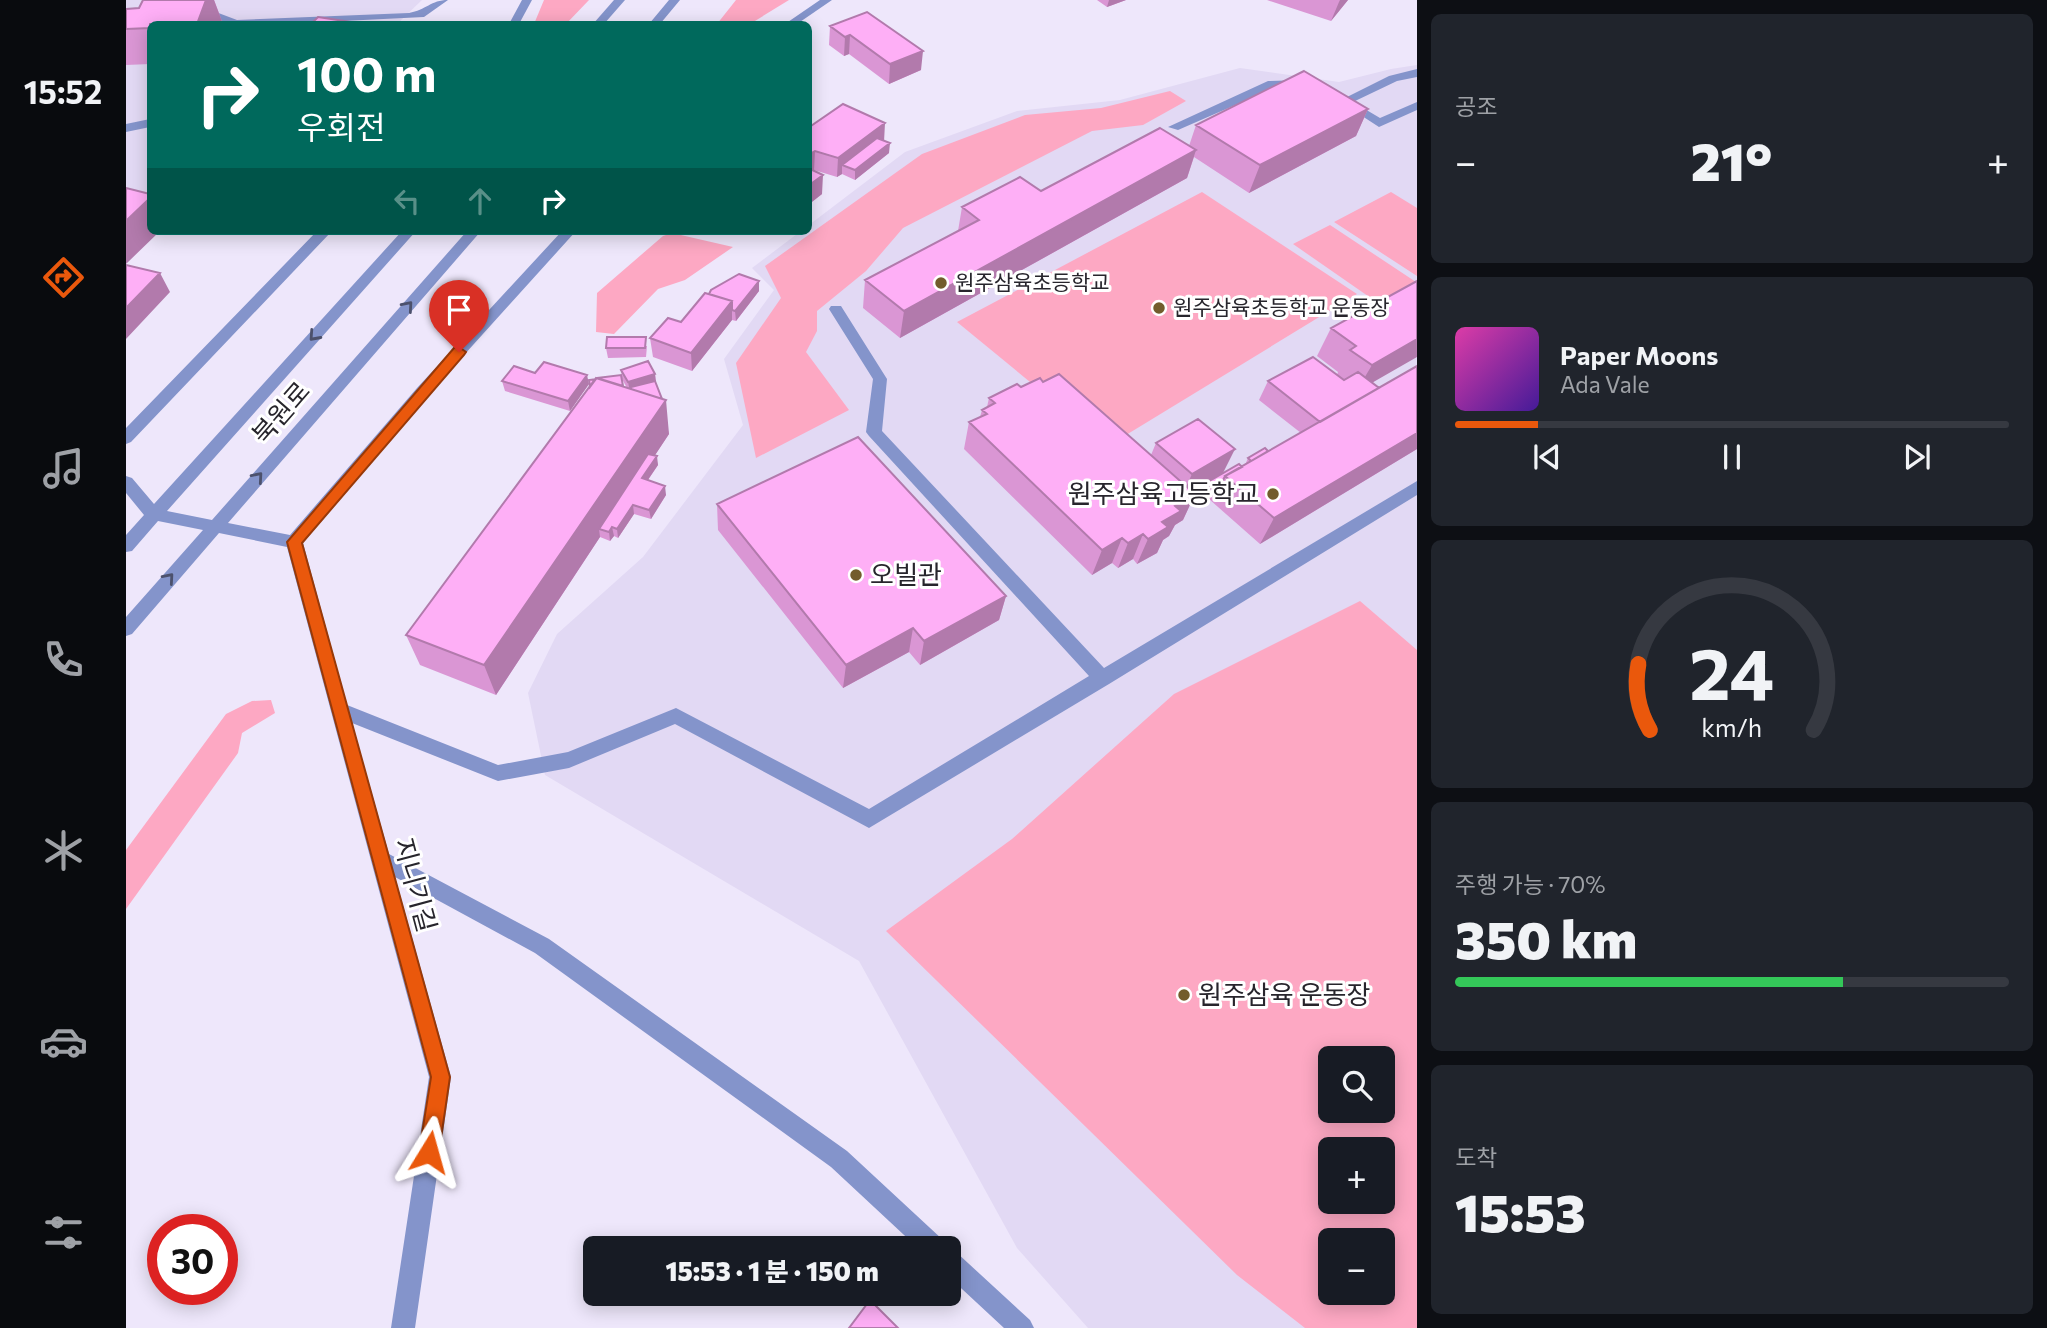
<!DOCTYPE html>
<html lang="ko">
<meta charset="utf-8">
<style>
:root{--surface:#171b24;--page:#20242c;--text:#f1f3f6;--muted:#9ea1a6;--line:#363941;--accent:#ea580c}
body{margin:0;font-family:Commissioner,"Noto Sans KR",sans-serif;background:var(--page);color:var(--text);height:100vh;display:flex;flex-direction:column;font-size:26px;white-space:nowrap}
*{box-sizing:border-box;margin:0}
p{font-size:23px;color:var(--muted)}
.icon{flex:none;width:38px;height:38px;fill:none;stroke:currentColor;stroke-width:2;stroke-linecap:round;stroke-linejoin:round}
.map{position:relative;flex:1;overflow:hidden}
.side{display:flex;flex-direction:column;gap:14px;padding:14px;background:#0d0f14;width:630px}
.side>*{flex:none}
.guide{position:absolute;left:21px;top:21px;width:665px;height:214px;border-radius:10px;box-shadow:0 4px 18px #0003;background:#00695c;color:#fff;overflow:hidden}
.buttons{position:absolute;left:1192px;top:1046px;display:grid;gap:14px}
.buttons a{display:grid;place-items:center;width:77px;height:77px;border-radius:10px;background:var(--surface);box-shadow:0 4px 18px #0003;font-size:35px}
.speed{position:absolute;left:21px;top:1214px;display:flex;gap:14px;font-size:35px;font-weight:700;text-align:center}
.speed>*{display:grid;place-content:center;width:91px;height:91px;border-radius:50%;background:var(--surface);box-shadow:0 4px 18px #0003;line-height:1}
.speed .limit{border:10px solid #d22;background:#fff;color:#111}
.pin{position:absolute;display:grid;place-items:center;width:60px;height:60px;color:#fff;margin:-72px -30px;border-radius:50% 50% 50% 0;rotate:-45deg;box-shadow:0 0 7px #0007}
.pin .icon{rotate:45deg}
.me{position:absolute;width:77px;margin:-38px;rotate:8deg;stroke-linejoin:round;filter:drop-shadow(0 0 5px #0008)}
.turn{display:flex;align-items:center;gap:24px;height:147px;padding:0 35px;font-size:32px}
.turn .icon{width:91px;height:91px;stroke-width:2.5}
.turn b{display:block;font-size:49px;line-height:60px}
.lanes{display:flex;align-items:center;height:66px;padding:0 35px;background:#0003;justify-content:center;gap:35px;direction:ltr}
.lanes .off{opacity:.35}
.big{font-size:52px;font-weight:800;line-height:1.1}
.side .widget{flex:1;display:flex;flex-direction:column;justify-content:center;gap:10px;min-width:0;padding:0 24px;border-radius:10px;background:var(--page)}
.side .dial{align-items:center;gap:0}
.dial svg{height:182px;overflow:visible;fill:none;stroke:var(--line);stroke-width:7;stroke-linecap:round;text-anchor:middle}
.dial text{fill:var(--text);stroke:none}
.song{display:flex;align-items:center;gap:21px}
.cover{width:84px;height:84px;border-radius:10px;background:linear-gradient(135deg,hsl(320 70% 55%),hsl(260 70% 35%))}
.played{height:7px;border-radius:4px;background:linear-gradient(90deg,var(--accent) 15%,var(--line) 15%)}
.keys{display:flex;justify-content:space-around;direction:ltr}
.heat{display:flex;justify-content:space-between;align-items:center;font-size:38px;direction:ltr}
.charge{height:10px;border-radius:5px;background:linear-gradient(90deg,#34c759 70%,var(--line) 0)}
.trip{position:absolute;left:457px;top:1236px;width:378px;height:70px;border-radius:10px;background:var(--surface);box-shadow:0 4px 18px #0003;font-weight:800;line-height:70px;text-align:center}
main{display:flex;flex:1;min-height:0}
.menu{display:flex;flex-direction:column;width:126px;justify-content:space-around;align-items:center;background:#090b0e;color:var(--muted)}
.menu .icon{width:49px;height:49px}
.menu .active{color:var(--accent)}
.menu b{font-size:32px;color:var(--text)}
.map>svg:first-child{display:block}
.built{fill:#e2d9f4;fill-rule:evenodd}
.green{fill:#fda8c3;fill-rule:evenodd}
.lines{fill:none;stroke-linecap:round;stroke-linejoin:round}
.minor{fill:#8494cb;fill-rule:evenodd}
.wall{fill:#da96d4}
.shaded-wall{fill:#b27aac}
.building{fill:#feaff6;stroke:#b27aac;stroke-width:2}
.oneway{stroke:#4c516c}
.route{fill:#ea580c;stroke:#983908;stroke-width:2}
.poi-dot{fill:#725c2c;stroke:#fff;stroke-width:2.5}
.labels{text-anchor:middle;stroke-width:6;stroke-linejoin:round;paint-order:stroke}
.far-poi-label{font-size:21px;fill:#27252c;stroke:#fff;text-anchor:start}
.street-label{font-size:26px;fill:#27252c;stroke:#fff}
.poi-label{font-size:26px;fill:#27252c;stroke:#fff;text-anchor:start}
</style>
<main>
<nav class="menu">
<b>15:52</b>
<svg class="icon active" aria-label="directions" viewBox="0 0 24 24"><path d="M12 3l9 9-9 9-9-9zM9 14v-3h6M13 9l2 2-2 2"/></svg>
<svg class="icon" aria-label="music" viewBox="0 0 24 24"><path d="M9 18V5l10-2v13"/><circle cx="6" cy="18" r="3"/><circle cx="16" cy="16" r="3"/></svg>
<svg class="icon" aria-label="phone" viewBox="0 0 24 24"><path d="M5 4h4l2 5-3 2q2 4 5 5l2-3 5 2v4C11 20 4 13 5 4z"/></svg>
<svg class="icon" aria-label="climate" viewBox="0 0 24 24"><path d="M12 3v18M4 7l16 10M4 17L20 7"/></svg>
<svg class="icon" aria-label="car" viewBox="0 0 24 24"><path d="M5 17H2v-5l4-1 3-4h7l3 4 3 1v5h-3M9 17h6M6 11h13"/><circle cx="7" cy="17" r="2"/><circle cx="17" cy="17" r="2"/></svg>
<svg class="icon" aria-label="filters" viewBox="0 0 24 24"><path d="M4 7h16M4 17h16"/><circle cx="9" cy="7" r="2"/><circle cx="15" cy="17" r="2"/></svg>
</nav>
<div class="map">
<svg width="1291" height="1328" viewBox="0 0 1291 1328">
<rect width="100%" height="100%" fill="#eee7fb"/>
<path class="built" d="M 0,0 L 296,0 L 271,24 L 24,24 L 24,201 L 0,193 Z
M 1291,65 L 1291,1328 L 962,1328 L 891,1248 L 733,961 L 419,775 L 402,693 L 431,634 L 517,557 L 617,425 L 598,359 L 648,290 L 626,268 L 675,231 L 682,231 L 683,225 L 779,152 L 891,111 L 994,100 L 1114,68 L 1213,82 L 1265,69 ZM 1204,1059 L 1256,1059 L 1256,1111 L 1204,1111 ZM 1204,1150 L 1256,1150 L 1256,1202 L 1204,1202 ZM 1204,1241 L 1256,1241 L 1256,1293 L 1204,1293 Z"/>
<path class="green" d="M 418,0 L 463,0 L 440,24 L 408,24 Z
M 610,0 L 663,0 L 624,24 L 591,24 Z
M 1044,91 L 1060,101 L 1017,125 L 966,131 L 777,228 L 740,271 L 691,311 L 691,331 L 680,352 L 723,410 L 630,458 L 610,363 L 655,298 L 639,266 L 796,154 L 899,115 L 975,108 Z
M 1076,192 L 1231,294 L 982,446 L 831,322 Z
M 1265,192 L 1291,208 L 1291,276 L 1208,222 Z
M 1204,225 L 1290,282 L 1252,303 L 1167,244 Z
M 546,233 L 607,247 L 559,280 L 532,289 L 488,334 L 470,332 L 471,293 L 537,236 Z
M 1234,601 L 1291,650 L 1291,1328 L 1179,1328 L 1111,1275 L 760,931 L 886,839 L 1048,694 ZM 1204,1059 L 1256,1059 L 1256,1111 L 1204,1111 ZM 1204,1150 L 1256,1150 L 1256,1202 L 1204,1202 ZM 1204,1241 L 1256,1241 L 1256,1293 L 1204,1293 Z
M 145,700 L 149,713 L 116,733 L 112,753 L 0,909 L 0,850 L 100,714 L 126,701 Z"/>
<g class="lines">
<path class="minor" d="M 43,0 L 58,0 L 111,20 L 283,13 C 300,10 305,0 322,0 L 298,17 L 156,24 L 104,24 Z
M 396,0 L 406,0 L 393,24 L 383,24 Z
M 488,0 L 499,0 L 478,24 L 467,24 Z
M 543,0 L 554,0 L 534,24 L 523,24 Z
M 694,0 L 706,0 L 671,24 L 659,24 Z
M 1291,69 L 1291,77 L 1271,81 L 1227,102 L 1254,118 L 1291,102 L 1291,110 L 1253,127 L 1213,101 L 1263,76 Z
M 1175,80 L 1181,84 L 1179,87 L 1148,88 L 1052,130 L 1042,127 L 1142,81 Z
M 24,119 L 24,127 L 0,132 L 0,124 Z
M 191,231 L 206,231 L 5,442 L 0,444 L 0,428 Z
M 276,231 L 290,231 L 41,511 L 86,520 L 341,231 L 355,231 L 102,523 L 164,535 L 291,388 L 436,231 L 450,231 L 301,396 L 177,543 L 221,705 L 372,765 L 442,752 L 550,708 L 743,809 L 963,676 L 743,436 L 740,432 L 747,379 L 703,309 L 705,306 L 715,306 L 761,379 L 756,431 L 978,668 L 1291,481 L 1291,495 L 983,684 L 743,828 L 549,724 L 443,768 L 372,781 L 226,723 L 263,854 L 423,939 L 721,1151 L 817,1240 L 821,1248 L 792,1248 L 705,1167 L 409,953 L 269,877 L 325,1077 L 289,1328 L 265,1328 L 303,1077 L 161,547 L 93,533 L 6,634 L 0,636 L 0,617 L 77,530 L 32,521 L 6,551 L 0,552 L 0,535 L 18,515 L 0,493 L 0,476 L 6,478 L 28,504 Z
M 822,1249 L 830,1252 L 904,1320 L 908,1328 L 878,1328 L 822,1276 Z"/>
</g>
<path class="wall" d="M 17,0 L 88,0 L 97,24 L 24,24 L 24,64 L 0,65 L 0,9 L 13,8 Z
M 971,0 L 1000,0 L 981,7 Z
M 1141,0 L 1222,0 L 1205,21 Z
M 704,26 L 795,70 L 763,84 L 723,54 L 718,56 L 703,45 Z
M 1242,109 L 1230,136 L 1123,193 L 1068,157 L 1061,178 L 774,338 L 737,308 L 739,280 L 832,231 L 836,207 L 915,191 L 1063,146 L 1070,125 Z
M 682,128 L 758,140 L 763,153 L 729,180 L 716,174 L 711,177 L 688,170 L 696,194 L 682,205 Z
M 633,281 L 633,291 L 610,321 L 606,320 L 566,371 L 527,357 L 524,338 L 555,322 L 583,294 Z
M 1291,281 L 1247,383 L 1253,388 L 1291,366 L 1291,449 L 1134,544 L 1075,492 L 1079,486 L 1067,492 L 1069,494 L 1057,520 L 1049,525 L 1043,536 L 1037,540 L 1031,553 L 1011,564 L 1007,559 L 992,568 L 986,563 L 966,575 L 838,449 L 843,422 L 854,417 L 856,410 L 861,407 L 863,398 L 895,387 L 917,382 L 1025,455 L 1030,443 L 1097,473 L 1116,467 L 1119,465 L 1122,458 L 1142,451 L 1175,433 L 1133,400 L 1142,381 L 1211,375 L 1212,372 L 1191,356 L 1205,328 Z
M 521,346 L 520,357 L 482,358 L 480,348 Z
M 495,370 L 529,374 L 530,383 L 543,434 L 529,455 L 532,465 L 522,480 L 540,495 L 525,519 L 508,514 L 492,538 L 488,536 L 484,541 L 474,537 L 370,695 L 294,665 L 280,635 L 497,387 L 501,388 L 496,379 Z
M 409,373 L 463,384 L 444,411 L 379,391 L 376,381 Z
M 591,504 L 880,596 L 873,620 L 794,665 L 783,652 L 717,688 L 592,530 Z"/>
<path class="shaded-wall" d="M 80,0 L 88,0 L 97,24 L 71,24 Z
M 983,0 L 1000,0 L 981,7 Z
M 1214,0 L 1222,0 L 1205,21 L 1213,2 Z
M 724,35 L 723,54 L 718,56 L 719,37 Z
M 797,51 L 795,70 L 763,84 L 764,64 Z
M 1242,109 L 1230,136 L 1123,193 L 1134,165 Z
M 759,123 L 758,142 L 716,165 L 716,174 L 711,177 L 712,158 Z
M 764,143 L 763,153 L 729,180 L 729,170 Z
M 1070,150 L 1061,178 L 774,338 L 778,311 Z
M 689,151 L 688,170 L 682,174 L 683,155 Z
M 697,175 L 696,194 L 682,205 L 682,186 Z
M 24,198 L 24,231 L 34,231 L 0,264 L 0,221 Z
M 34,273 L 44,292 L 0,339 L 0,308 Z
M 633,281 L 633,291 L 610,321 L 609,311 Z
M 606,301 L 606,320 L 566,371 L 565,353 Z
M 1291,339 L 1291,357 L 1230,392 L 1246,365 Z
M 529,374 L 530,383 L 504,392 L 502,382 Z
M 461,375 L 463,384 L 444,411 L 442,401 Z
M 540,400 L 543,434 L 479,531 L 473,529 L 474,537 L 370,695 L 358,665 Z
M 1291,433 L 1291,449 L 1134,544 L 1148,518 Z
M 1109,449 L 1096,475 L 1080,483 L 1079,486 L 1054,500 L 1066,474 Z
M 531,456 L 532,465 L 517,487 L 516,478 Z
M 539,486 L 540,495 L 525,519 L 523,510 Z
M 1069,494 L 1057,520 L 1049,525 L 1043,536 L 1037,540 L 1031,553 L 1011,564 L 1022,539 L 1049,506 Z
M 507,505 L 508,514 L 492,538 L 491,529 Z
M 486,527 L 488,536 L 484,541 L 483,532 Z
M 1017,534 L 1007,559 L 992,568 L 1002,543 Z
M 996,538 L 986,563 L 966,575 L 976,550 Z
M 880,596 L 873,620 L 794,665 L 798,641 Z
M 787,628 L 783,652 L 717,688 L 720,665 Z"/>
<path class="building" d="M 17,0 L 80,0 L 71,24 L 24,24 L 24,28 L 0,29 L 0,9 L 13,8 Z
M 741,12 L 797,51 L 764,64 L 724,35 L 719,37 L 704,26 Z
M 192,17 L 238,24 L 185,24 Z
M 1178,71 L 1242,109 L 1134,165 L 1070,125 Z
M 717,104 L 759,123 L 712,158 L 689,151 L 682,155 L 682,128 Z
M 1034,128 L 1070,150 L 778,311 L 739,280 L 853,220 L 836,207 L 894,177 L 915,191 Z
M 751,138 L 764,143 L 729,170 L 716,165 Z
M 682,168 L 697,175 L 682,186 Z
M 0,188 L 24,194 L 24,198 L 0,221 Z
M 0,265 L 34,273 L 0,308 Z
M 613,274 L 633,281 L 609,311 L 606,310 L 606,301 L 583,294 L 585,290 Z
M 1291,281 L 1291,339 L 1246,365 L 1224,350 L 1230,346 L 1205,328 Z
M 579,293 L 606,301 L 565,353 L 524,338 L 542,318 L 555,322 Z
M 481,337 L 520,337 L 519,348 L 480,348 Z
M 1187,357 L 1218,380 L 1232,372 L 1253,388 L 1194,422 L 1142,381 Z
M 522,361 L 529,374 L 502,382 L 495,370 Z
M 418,362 L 461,375 L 442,401 L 376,381 L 388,366 L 409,373 Z
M 1291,366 L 1291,433 L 1148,518 L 1099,476 Z
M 933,374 L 1069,494 L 1049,506 L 1055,511 L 1036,522 L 1042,527 L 1022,539 L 1017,534 L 1002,543 L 996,538 L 976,550 L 843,422 L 861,414 L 856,410 L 869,403 L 863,398 L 891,384 L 895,387 L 914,378 L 917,382 Z
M 495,375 L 497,386 L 471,378 Z
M 470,378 L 540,400 L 358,665 L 280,635 Z
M 470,379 L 464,387 L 463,380 Z
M 529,381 L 536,399 L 505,389 L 505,387 Z
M 1072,419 L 1109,449 L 1066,474 L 1030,443 Z
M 732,437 L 880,596 L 798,641 L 787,628 L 720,665 L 591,504 Z
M 1139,448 L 1142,451 L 1125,461 L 1122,458 Z
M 522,454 L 531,456 L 516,478 L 539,486 L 523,510 L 507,505 L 491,529 L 486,527 L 483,532 L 473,529 Z
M 1113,464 L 1116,467 L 1099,476 L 1091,493 L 1080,483 Z
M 744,1300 L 772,1328 L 723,1328 Z"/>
<defs><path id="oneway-chevron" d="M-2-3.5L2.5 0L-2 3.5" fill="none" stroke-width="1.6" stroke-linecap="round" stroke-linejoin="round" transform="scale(1.75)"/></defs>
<g class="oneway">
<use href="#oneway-chevron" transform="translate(282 306) rotate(-49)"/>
<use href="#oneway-chevron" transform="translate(188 336) rotate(132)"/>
<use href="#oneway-chevron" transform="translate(132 477) rotate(-49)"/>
<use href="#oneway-chevron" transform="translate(43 578) rotate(-49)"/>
</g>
<path class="route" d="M 333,347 L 340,352 L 338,355 L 176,543 L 324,1077 L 313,1152 L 310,1159 L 303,1162 L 296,1159 L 293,1152 L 305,1077 L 161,542 L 328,348 Z"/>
<g class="poi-dot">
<circle cx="815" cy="283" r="7"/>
<circle cx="1033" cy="308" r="7"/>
<circle cx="1147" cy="494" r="7"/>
<circle cx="730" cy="575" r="7"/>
<circle cx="1058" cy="995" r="7"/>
</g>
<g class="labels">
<g class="far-poi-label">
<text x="829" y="290">원주삼육초등학교</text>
<text x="1047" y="315">원주삼육초등학교 운동장</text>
</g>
<g class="street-label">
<text transform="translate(155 413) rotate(-49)" y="9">북원로</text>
<text transform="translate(289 885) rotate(75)" y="9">지니기길</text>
</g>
<g class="poi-label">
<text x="1133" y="503" text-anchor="end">원주삼육고등학교</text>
<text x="744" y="584">오빌관</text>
<text x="1072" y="1004">원주삼육 운동장</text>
</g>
</g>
</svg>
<div class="buttons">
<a><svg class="icon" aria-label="search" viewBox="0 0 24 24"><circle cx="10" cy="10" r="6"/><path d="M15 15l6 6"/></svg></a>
<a>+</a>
<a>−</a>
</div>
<div class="speed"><div class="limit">30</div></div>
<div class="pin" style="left:333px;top:352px;background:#d93025"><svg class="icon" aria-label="arrive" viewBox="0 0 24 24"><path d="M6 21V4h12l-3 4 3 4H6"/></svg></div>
<svg class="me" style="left:303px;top:1152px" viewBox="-20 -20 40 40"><path d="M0-17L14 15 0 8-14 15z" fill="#ea580c" stroke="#fff" stroke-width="4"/></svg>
<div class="trip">15:53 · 1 분 · 150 m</div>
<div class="guide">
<div class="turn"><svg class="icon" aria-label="right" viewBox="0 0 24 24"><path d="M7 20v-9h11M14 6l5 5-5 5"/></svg><div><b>100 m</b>우회전</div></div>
<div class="lanes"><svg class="icon off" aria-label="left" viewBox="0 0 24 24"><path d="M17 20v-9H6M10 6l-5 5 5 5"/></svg><svg class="icon off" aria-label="ahead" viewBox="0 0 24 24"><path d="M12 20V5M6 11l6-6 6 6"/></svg><svg class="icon" aria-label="right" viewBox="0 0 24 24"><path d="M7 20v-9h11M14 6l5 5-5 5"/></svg></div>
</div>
</div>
<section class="side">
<div class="widget"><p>공조</p>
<div class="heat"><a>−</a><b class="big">21°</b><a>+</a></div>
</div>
<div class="widget">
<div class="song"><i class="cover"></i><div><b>Paper Moons</b><p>Ada Vale</p></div></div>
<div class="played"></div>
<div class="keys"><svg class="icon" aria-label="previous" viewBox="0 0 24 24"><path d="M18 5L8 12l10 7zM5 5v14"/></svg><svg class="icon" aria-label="pause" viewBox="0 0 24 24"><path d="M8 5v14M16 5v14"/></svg><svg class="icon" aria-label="next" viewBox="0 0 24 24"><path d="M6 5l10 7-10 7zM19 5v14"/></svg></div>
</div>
<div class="widget dial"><svg viewBox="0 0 100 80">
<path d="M14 69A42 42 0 1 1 86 69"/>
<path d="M14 69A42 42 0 0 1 9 40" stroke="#ea580c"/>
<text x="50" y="56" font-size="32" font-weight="700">24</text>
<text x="50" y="72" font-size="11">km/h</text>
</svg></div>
<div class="widget"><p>주행 가능 · 70%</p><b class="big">350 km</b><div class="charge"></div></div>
<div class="widget"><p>도착</p><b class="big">15:53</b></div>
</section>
</main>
